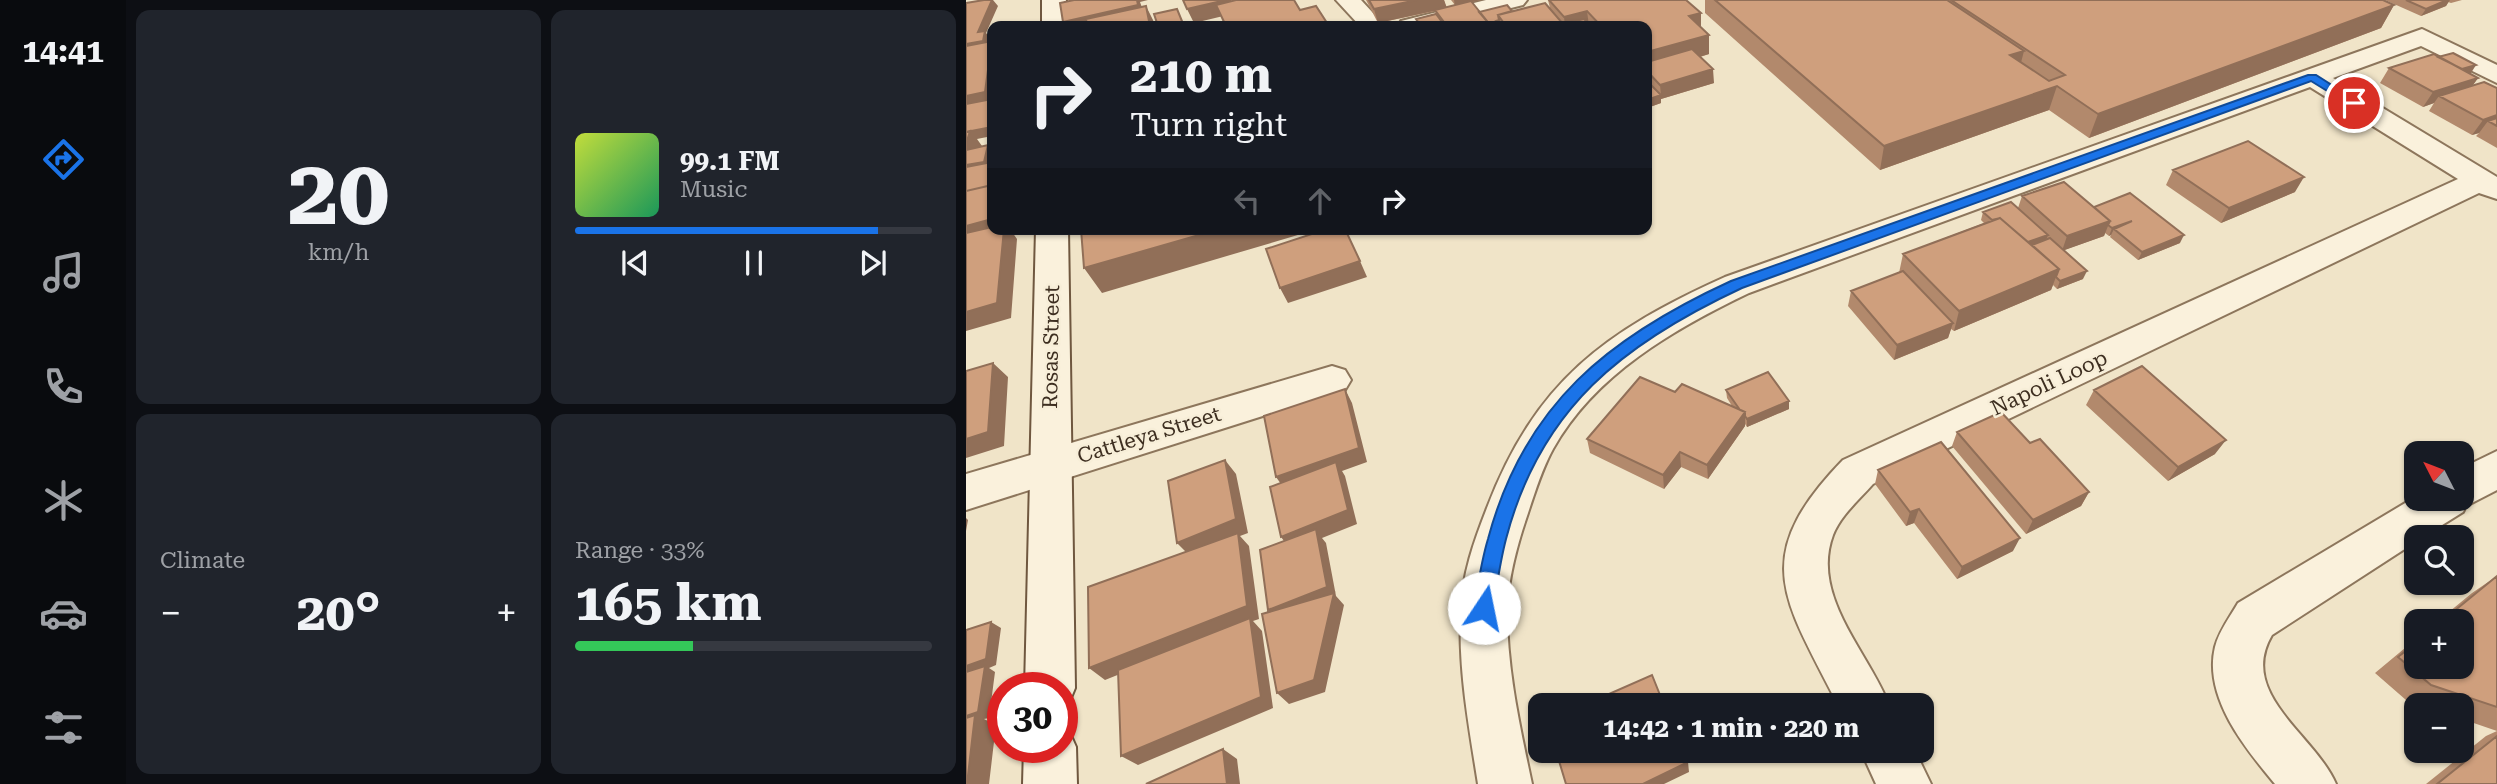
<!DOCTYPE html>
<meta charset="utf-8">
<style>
:root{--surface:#171b24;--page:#20242c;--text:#f1f3f6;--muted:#9ea1a6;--line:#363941;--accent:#1a73e8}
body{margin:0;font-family:"Roboto Serif",serif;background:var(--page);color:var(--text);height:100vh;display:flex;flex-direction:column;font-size:26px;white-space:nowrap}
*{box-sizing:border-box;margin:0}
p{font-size:23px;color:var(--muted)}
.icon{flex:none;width:38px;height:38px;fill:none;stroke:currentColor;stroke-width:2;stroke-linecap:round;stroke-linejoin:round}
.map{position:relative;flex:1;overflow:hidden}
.details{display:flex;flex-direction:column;gap:10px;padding:10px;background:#0d0f14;width:840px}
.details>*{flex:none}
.top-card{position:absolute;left:21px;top:21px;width:665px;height:214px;border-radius:14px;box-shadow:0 2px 5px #0004;background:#171b24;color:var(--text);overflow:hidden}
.needle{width:46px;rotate:312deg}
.controls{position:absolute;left:1438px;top:441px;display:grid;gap:14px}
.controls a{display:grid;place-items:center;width:70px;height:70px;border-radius:14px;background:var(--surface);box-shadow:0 2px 5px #0004;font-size:35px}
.speed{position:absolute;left:21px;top:672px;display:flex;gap:14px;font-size:35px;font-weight:700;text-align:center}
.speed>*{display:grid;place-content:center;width:91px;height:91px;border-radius:50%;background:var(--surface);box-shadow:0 2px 5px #0004;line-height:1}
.speed .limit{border:10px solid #d22;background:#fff;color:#111}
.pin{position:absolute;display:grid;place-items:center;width:60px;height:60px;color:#fff;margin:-30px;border:4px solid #fff;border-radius:50%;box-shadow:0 2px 7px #0007}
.me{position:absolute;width:77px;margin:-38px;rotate:11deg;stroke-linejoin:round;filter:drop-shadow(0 0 5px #0008)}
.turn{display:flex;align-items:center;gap:24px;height:147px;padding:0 28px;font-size:32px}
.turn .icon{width:91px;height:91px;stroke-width:2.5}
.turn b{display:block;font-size:49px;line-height:60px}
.lanes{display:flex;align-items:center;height:66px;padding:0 28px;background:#0003;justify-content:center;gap:35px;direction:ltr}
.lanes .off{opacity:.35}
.big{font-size:52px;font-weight:700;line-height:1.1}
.details .widget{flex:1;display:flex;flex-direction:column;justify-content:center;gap:10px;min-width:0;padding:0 24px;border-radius:14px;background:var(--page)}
.details .dial{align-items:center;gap:0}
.dial b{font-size:91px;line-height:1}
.song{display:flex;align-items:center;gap:21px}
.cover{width:84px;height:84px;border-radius:10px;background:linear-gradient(135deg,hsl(70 70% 55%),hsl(150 70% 35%))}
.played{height:7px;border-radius:4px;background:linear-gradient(90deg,var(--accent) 85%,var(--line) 85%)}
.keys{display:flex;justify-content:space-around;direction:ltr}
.heat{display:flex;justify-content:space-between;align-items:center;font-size:38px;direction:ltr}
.charge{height:10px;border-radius:5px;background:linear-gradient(90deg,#34c759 33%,var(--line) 0)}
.details .tiles{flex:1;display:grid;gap:10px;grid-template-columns:repeat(2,1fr)}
.trip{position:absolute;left:562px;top:693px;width:406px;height:70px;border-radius:14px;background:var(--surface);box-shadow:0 2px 5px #0004;font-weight:700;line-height:70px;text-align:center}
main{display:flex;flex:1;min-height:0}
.menu{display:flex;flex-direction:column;width:126px;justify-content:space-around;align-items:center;background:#090b0e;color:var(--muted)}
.menu .icon{width:49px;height:49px}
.menu .active{color:var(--accent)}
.menu b{font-size:32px;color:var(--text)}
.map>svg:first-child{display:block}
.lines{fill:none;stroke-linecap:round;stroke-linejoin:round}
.street-casing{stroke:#8d765c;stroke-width:4}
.secondary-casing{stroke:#6f573f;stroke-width:4}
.street{fill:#faf1dc;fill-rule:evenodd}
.secondary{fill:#faf1dc;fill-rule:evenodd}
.wall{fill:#b2896c}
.shaded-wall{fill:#916f58}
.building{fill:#cf9f7d;stroke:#916f58;stroke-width:2}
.route{fill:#1a73e8;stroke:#114b97;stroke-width:2}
.labels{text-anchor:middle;stroke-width:5;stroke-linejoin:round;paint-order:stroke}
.street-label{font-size:21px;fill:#3d2e20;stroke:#f7eed8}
</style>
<main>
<nav class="menu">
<b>14:41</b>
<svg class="icon active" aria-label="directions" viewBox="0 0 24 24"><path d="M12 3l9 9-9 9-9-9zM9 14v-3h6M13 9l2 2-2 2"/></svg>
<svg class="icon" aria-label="music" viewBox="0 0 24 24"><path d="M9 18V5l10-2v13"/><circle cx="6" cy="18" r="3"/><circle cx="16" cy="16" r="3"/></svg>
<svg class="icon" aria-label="phone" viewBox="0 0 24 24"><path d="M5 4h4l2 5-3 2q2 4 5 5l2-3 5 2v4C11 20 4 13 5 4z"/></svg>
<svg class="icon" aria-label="climate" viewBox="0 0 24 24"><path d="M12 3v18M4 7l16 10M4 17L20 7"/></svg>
<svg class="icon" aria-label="car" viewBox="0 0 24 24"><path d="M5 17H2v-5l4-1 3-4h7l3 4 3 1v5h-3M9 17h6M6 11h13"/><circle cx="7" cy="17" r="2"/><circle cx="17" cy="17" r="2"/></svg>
<svg class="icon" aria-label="filters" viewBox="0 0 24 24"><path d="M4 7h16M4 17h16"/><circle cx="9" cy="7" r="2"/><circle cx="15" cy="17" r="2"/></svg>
</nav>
<section class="details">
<div class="tiles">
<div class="widget dial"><b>20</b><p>km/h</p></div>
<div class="widget">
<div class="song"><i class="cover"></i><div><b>99.1 FM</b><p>Music</p></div></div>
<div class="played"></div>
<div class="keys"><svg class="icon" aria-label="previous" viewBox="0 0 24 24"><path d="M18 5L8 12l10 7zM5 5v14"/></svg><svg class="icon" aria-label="pause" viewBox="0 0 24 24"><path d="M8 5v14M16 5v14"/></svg><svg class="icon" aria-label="next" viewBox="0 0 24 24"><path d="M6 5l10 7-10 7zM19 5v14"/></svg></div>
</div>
<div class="widget"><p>Climate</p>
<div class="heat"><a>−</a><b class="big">20°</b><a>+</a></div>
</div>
<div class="widget"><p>Range · 33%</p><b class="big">165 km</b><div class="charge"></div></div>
</div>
</section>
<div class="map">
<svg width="1531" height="784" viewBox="0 0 1531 784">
<rect width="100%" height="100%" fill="#f0e4c8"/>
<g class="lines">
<g class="street-casing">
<path id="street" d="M 370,0 L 395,0 L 419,26 L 394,26 Z
M 520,0 L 561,0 L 557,5 L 473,26 L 432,26 L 435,21 Z
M 1456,29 L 1531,65 L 1531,83 L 1455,46 L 1367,78 L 1531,177 L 1531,199 L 1513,193 L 907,484 C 893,500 875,515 867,535 C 844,596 903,653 923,705 L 872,705 C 818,598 782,558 877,460 L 1492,179 L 1344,87 L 783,293 C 708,329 629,374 587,449 C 576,469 569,492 562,513 C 551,545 542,578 541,611 C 541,670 554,727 566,784 L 512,784 C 503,727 492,669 495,611 C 496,575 508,541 521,508 C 569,382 639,331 759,277 Z
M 366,366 L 379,370 L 385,380 L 379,390 L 0,510 L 0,474 Z
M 1531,451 L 1531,490 L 1500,506 L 1497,512 L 1457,537 L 1451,537 L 1451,541 L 1306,635 C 1271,694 1349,735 1370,784 L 1309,784 C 1279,748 1237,697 1249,647 C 1253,631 1264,617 1272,603 L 1451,496 L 1451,499 L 1496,499 L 1496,468 Z
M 895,751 L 949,751 L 965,784 L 910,784 Z"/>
</g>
<g class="secondary-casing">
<path id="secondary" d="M 76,0 L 100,0 L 100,26 L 76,26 Z
M 70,229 L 102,229 L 109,688 L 102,705 L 96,708 L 96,688 L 59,688 Z
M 96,726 L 102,729 L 110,747 L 111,784 L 57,784 L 58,747 L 96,747 Z"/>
</g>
<use href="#street" class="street"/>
<use href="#secondary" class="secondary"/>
</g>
<path class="wall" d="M 400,0 L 478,0 L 480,7 L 489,5 L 485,0 L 515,0 L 505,2 L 513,12 L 546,11 L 584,8 L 582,0 L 735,28 L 743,54 L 734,57 L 748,83 L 695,99 L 695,103 L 681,108 L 681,26 L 452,26 L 450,19 L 471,16 L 469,11 L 412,23 Z
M 739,0 L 1417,0 L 1428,5 L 1415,28 L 1123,138 L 1083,110 L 914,170 L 739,13 Z
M 1419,0 L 1496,0 L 1485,3 L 1482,2 L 1480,6 L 1455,16 Z
M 1423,68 L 1505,73 L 1503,73 L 1512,78 L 1507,85 L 1531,88 L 1531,148 L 1510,136 L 1513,133 L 1506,135 L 1463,111 L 1468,103 L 1457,107 L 1414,83 Z
M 1207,170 L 1329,192 L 1255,223 L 1200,185 Z
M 1056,196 L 1128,207 L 1214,243 L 1172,260 L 1144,237 L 1145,235 L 1143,236 L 1139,233 L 1138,236 L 1098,250 L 1117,279 L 1091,289 L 1087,285 L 1085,290 L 988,331 L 985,329 L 982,338 L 928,360 L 882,306 L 885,291 L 933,273 L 937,254 L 1018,223 L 1015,220 L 1017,212 L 1052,208 Z
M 760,390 L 823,401 L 823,409 L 781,427 L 779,424 L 779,426 L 742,479 L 715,467 L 698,489 L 624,453 L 621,439 L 766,406 L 761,398 Z
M 1128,390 L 1249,454 L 1202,481 L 1120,405 Z
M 991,432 L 1064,443 L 1123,492 L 1115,506 L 1060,534 L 986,446 Z
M 912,470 L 1047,551 L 991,579 L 948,523 L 940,526 L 909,484 Z
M 1531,576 L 1531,731 L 1496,719 L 1496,705 L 1456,705 L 1440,700 L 1409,673 L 1451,638 L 1451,667 L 1496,621 L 1472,621 L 1506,593 Z
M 1531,731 L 1531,784 L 1460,784 L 1520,736 Z"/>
<path class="shaded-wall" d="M 26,0 L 27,0 L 32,6 L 20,33 L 24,38 L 22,49 L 0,53 L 0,44 L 12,32 Z
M 161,0 L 182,0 L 174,2 L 180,19 L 147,26 L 100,26 L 97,22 Z
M 260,0 L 265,0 L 270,13 L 228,23 L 221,9 Z
M 451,0 L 478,0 L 481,8 L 412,23 L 408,9 Z
M 488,0 L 515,0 L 489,6 Z
M 1481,0 L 1484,0 L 1480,6 L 1455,16 L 1460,9 Z
M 1428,5 L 1415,28 L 1123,138 L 1132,114 Z
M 180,6 L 187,20 L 189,26 L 184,26 Z
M 621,11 L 623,26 L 599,26 L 598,17 Z
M 735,13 L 735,32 L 723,16 Z
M 281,22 L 283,26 L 263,26 Z
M 743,35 L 743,54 L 682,72 L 681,71 L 681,52 Z
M 26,42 L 26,113 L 0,113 L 0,96 Z
M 1058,51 L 1052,74 L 1044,55 Z
M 1510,65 L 1505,73 L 1484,79 L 1489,71 Z
M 747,69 L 748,83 L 695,99 L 695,103 L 681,108 L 681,100 L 695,95 L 694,85 Z
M 1512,78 L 1502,92 L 1473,96 L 1468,103 L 1457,107 L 1467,92 Z
M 1091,86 L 1083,110 L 914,170 L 918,146 Z
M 1531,115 L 1531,126 L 1522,121 L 1513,133 L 1506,135 L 1517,120 Z
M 26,127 L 26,136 L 11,139 L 16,146 L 13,156 L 22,145 L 26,151 L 26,161 L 0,175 L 0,132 Z
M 1338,177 L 1329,192 L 1255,223 L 1263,208 Z
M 26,219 L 26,229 L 56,229 L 46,232 L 51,239 L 45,318 L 0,331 L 0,226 Z
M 1144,221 L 1138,236 L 1096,251 L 1101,236 Z
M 1166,221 L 1148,229 L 1145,235 L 1143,236 L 1146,228 Z
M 254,229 L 352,229 L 136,293 L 118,268 Z
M 1082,235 L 1079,243 L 1061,250 L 1053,245 Z
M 1218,235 L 1214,243 L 1172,260 L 1176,252 Z
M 394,261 L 401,277 L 322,303 L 314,288 Z
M 1093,269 L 1085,290 L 988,331 L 993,311 Z
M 1121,271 L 1117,279 L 1091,289 L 1094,281 Z
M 987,323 L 982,338 L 928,360 L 931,345 Z
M 27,363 L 42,377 L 38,446 L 0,458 L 0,439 Z
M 379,389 L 386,403 L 401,462 L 376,471 L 379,476 L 391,524 L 356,538 L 360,543 L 370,596 L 378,605 L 359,692 L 323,704 L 311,693 L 313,622 L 302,610 L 325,550 L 315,537 L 320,491 L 310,477 Z
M 823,401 L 823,409 L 781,427 L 781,419 Z
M 779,412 L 779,426 L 742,479 L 741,465 Z
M 1260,440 L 1249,454 L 1202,481 L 1212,467 Z
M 714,452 L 715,467 L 698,489 L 697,475 Z
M 259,460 L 270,474 L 282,533 L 274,536 L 283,546 L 293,619 L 287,621 L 296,631 L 307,708 L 172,765 L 155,756 L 284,622 L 139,680 L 123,668 L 224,556 L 211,543 Z
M 1123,492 L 1115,506 L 1060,534 L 1067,520 Z
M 953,509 L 948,523 L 940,526 L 944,512 Z
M 0,518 L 2,520 L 0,531 Z
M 1054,538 L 1047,551 L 991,579 L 996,567 Z
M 25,622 L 35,628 L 30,665 L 23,668 L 29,672 L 23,718 L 18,719 L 30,725 L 23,784 L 1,784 L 0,666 Z
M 257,749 L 271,759 L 274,784 L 261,784 Z
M 722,762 L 723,772 L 698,784 L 677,784 Z"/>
<path class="building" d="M 18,0 L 26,0 L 12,32 L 19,31 L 17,41 L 0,44 L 0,3 Z
M 108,0 L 171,0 L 172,5 L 97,22 L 94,3 Z
M 217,0 L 260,0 L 221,9 Z
M 270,0 L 328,0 L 334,10 L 350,6 L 363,26 L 283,26 L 281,22 L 260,26 L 250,5 Z
M 403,0 L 451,0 L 408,9 Z
M 583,0 L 720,0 L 735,13 L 723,16 L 743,35 L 681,52 L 681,26 L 635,26 L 621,11 L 598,17 Z
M 749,0 L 981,0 L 1058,51 L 1044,55 L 1083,81 L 1099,75 L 985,0 L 1417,0 L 1428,5 L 1132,114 L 1091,86 L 918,146 Z
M 1440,0 L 1481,0 L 1460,9 Z
M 505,1 L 525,26 L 481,26 L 469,10 Z
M 579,3 L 597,24 L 618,19 L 625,26 L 540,26 L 532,15 Z
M 541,5 L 546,11 L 532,15 L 533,20 L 530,21 L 534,26 L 525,26 L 513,12 Z
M 180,6 L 184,26 L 121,26 L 120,19 Z
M 211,9 L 218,26 L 192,26 L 188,14 Z
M 470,14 L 479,26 L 455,26 L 450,19 Z
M 26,41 L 19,92 L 0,96 L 0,46 Z
M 726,49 L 747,69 L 694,85 L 681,71 L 681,62 Z
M 1487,53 L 1510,65 L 1496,69 L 1472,57 Z
M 1468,54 L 1512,78 L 1467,92 L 1423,68 Z
M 682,82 L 695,95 L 681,100 Z
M 1518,82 L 1531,88 L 1531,115 L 1517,120 L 1473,96 Z
M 26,99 L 25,112 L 26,112 L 26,127 L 0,132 L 0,104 Z
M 1531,118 L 1531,126 L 1522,121 Z
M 4,131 L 1,141 L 0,141 L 0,132 Z
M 1282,141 L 1338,177 L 1263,208 L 1207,170 Z
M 22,145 L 18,162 L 0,165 L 0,150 Z
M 26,162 L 26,185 L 0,191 L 0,167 Z
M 1098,182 L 1144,221 L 1101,236 L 1056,196 Z
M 26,185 L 26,219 L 0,226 L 0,191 Z
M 1164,193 L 1218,235 L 1176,252 L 1148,229 L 1166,221 L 1146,228 L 1142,225 L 1144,221 L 1128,207 Z
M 1045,202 L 1082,235 L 1062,242 L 1034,218 L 1026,220 L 1017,212 Z
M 1034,218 L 1093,269 L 993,311 L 937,254 Z
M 26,227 L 26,229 L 38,229 L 31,303 L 0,312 L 0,233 Z
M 115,229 L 254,229 L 118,268 Z
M 361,229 L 379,229 L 394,261 L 314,288 L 300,249 Z
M 1084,238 L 1121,271 L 1094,281 L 1090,277 L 1093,269 L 1066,245 Z
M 937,271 L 987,323 L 931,345 L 885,291 Z
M 27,363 L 22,432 L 0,439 L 0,371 Z
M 1176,366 L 1260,440 L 1212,467 L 1128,390 Z
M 802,372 L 823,401 L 781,419 L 779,416 L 779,412 L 774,410 L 760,390 Z
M 674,377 L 709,392 L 716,384 L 779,412 L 741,465 L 714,452 L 697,475 L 621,439 Z
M 379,389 L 393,448 L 310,477 L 298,416 Z
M 1035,412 L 1064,443 L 1074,439 L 1123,492 L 1067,520 L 991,432 Z
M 975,442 L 1054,538 L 996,567 L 953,509 L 944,512 L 912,470 Z
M 259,460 L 270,519 L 211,543 L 202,481 Z
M 370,462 L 382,510 L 315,537 L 304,487 Z
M 350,529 L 361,587 L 302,610 L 294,550 Z
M 272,533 L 281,606 L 123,668 L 122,587 Z
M 1531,576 L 1531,707 L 1465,685 L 1432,657 L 1451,642 L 1451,667 L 1496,667 L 1496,621 L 1476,621 Z
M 368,593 L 348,680 L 311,693 L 296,614 Z
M 284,618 L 295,697 L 155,756 L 152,670 Z
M 25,622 L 20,659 L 0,666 L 0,630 Z
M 19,666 L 12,712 L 0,716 L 0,672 Z
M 686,675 L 698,705 L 618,705 Z
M 9,715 L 1,784 L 0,784 L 0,718 Z
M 1531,736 L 1531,784 L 1471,784 Z
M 257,749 L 261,784 L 180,784 Z
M 590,751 L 717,751 L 722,762 L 677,784 L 600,784 Z"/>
<path class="route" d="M 1342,75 L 1350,75 L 1394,103 L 1384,105 L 1345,81 L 776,288 C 658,343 574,408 540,539 C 534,562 531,585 527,608 L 524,614 L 518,617 L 511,614 L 508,608 C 512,585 515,562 522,539 C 558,404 643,337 765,281 Z"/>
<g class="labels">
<g class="street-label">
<text transform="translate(85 347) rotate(-89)" y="7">Rosas Street</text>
<text transform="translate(1083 383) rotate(-25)" y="7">Napoli Loop</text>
<text transform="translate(183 435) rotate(-17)" y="7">Cattleya Street</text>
</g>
</g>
</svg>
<div class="controls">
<a><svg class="needle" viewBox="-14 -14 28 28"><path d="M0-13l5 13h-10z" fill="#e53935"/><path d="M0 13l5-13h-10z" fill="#9ea1a6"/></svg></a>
<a><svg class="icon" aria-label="search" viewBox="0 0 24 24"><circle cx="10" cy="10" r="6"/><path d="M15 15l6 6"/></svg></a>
<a>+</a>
<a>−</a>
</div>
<div class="speed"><div class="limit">30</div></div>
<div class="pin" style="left:1388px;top:103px;background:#d93025"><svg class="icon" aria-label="arrive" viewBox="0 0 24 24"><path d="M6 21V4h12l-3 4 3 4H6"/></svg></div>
<svg class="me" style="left:518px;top:608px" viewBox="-20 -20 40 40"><circle r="19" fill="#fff"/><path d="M0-13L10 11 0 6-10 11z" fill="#1a73e8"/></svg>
<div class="trip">14:42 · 1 min · 220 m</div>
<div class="top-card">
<div class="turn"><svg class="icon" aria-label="right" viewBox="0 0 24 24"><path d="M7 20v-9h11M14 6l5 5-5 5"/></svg><div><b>210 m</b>Turn right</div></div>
<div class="lanes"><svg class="icon off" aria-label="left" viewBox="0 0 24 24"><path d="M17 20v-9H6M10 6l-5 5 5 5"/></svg><svg class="icon off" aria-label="ahead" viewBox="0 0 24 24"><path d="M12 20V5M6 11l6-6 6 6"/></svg><svg class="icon" aria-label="right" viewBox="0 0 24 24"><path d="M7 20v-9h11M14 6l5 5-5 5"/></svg></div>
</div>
</div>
</main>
